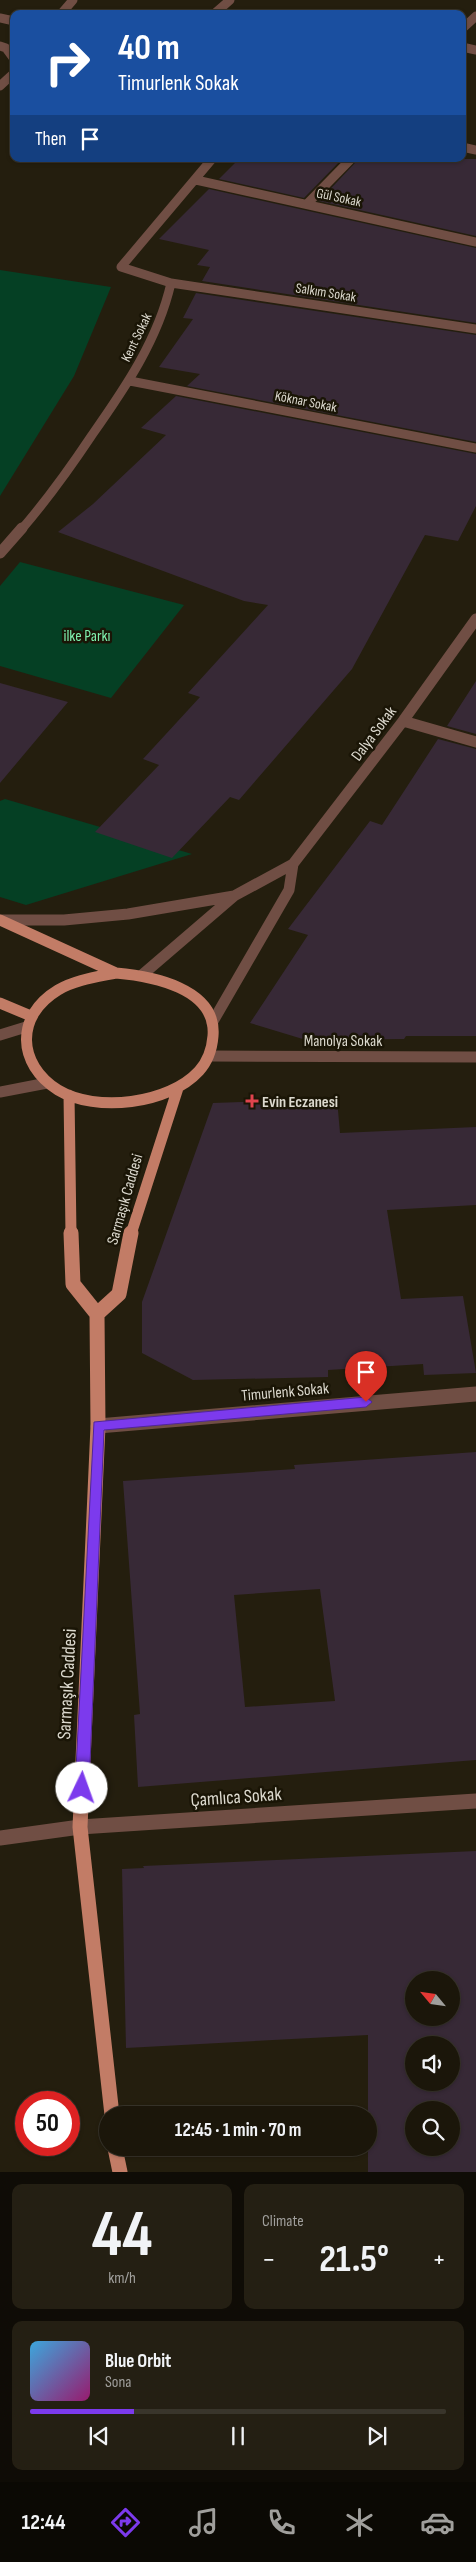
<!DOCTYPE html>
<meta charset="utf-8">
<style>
:root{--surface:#1b160a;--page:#241f13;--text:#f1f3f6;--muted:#a09f9c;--line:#39352b;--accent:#7c3aed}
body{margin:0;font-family:"Sofia Sans Condensed",sans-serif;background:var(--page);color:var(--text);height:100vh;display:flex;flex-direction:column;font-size:19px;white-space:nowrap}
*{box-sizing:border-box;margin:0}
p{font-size:16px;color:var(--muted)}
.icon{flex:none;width:28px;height:28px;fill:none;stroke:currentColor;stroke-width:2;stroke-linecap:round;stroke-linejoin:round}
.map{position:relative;height:2172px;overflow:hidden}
.drawer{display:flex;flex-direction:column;gap:12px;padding:12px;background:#0f0c06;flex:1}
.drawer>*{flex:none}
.banner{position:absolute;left:10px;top:10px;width:456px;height:152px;border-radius:10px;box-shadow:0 1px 4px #0004,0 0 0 1px var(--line);background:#1a4fa0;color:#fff;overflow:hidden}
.needle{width:32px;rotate:299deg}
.controls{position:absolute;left:405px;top:1971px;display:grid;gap:10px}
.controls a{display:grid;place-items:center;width:55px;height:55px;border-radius:50%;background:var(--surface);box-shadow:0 1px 4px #0004,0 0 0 1px var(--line);font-size:25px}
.speed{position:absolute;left:15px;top:2091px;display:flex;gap:10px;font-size:25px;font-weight:700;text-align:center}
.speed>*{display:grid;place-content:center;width:65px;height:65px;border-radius:50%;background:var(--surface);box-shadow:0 1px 4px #0004,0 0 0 1px var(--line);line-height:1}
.speed .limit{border:8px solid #d22;background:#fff;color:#111}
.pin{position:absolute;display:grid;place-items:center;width:42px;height:42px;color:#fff;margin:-51px -21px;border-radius:50% 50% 50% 0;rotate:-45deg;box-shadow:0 0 5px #0007}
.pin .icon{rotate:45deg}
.me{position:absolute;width:55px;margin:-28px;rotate:3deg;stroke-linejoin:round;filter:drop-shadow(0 0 4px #0008)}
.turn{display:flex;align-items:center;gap:18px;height:105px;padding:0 25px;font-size:22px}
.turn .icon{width:65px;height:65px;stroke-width:2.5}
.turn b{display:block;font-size:35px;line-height:42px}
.then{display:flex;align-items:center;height:48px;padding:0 25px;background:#0003;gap:10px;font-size:19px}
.big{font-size:38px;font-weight:700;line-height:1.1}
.drawer .widget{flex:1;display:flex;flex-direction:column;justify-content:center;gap:8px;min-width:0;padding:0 18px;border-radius:10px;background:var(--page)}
.drawer .dial{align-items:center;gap:0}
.dial b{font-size:65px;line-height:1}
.song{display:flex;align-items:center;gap:15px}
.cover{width:60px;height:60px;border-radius:8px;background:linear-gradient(135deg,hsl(200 70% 55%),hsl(320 70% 35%))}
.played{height:5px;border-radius:2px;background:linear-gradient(90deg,var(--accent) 25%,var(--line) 25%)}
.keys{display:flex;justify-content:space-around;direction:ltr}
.heat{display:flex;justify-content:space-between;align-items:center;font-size:28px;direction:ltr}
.drawer .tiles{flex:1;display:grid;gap:12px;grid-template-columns:1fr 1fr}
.widget:last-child{grid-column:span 2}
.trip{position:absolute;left:99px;top:2106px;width:278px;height:50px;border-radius:25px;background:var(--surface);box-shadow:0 1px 4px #0004,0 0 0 1px var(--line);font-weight:700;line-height:50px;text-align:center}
.dock{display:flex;height:80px;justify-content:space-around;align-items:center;background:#0b0904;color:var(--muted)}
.dock .icon{width:35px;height:35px}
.dock .selected{color:var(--accent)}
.dock b{font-size:22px;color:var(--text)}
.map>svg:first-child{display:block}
.green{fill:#054024}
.building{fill:#372936;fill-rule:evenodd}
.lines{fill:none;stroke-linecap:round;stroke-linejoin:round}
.minor-far2{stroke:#704e44;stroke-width:9}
.minor-far1{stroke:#704e44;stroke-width:11}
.minor{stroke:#704e44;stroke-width:15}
.major-far1{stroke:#c27c66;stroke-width:11}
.major{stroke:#c27c66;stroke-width:15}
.route{fill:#7c3aed;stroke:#51269a}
.health-dot{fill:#e0444e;stroke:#1a1506;stroke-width:2}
.labels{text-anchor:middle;stroke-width:5;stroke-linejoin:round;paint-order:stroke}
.far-street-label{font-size:14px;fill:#dcd9ce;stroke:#1a1506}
.park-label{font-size:16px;fill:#7ef0ae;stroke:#1a1506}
.street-label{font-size:16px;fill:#dcd9ce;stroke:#1a1506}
.poi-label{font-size:16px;font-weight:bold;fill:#dcd9ce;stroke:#1a1506;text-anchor:start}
.near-street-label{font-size:19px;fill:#dcd9ce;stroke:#1a1506}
</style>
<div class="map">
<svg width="476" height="2172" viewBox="0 0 476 2172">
<rect width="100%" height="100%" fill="#241e0e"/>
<path class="green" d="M 0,270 L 111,287 L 74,376 L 0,496 Z
M 20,562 L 184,605 L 111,698 L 0,666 L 0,586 Z
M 5,799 L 192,854 L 26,905 L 0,897 L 0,801 Z"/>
<path class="building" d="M 239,159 L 342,159 L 304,198 L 219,179 Z
M 357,159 L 476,159 L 476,236 L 319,201 L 355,163 Z
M 209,189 L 476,248 L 476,323 L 202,281 L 210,267 L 197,265 L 209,250 L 159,239 Z
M 196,293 L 476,335 L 476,442 L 187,386 L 200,374 L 159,367 L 193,319 L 183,318 Z
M 176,396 L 476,454 L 476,506 L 458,541 L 425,535 L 352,669 L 239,800 L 230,797 L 172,858 L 95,832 L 159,765 L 143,759 L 200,697 L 188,693 L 268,605 L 244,601 L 58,532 L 93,504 L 166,435 L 141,428 Z
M 476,681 L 476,734 L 447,726 Z
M 0,683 L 68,702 L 0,783 Z
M 438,739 L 476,749 L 476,1036 L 406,1036 L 404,1039 L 306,1040 L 250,1023 L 308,935 L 288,929 L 370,821 L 382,825 Z
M 337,1099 L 340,1133 L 476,1127 L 476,1205 L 387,1210 L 401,1299 L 463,1296 L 476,1373 L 424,1375 L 423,1364 L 328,1370 L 328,1377 L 193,1380 L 142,1353 L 142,1302 L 213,1103 Z
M 476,1452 L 476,1760 L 138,1787 L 134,1715 L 140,1714 L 123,1481 L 295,1469 L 294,1465 ZM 320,1589 L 335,1701 L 245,1707 L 234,1595 Z
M 476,1851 L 476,2172 L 368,2172 L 368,2035 L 126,2048 L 122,1869 L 144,1868 L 143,1866 ZM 414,1980 L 451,1980 L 451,2018 L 414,2018 ZM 414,2045 L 451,2045 L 451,2082 L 414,2082 ZM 414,2110 L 451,2110 L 451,2148 L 414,2148 Z"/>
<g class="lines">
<path class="minor-far2" d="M 61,14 L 73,0
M 214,14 L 230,0
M 0,18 L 14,21
M 462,29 L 476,16
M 0,46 L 6,48 L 14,59
M 462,47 L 476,50
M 0,86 L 14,73
M 462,147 L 476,150
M 196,180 L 476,242
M 307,204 L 351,159
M 171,283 L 476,329
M 130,381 L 476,448
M 21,530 C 47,500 70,468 92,435 C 125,388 158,340 171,283 L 121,267 L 212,159"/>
<path class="minor-far1" d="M 0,553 L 22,528
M 403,721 L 476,742
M 0,920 L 64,920 L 128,914 L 234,896
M 142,975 L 234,896 L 293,864 L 403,721 L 476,619
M 212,1023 L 289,890 L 293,864
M 0,1035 L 26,1027
M 210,1056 L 476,1057
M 0,1092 L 47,1083"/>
<path class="minor" d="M 98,1426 L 476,1394
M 0,1838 L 80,1827 L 476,1801"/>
<path class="major-far1" d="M 0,920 L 116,973
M 116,973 C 151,976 217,988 213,1036 C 212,1049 208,1061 199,1071 C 169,1104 96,1113 58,1090 C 17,1064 15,1016 58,990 C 75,980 97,977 116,973 Z
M 0,1003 L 31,1016
M 69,1095 L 71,1234
M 131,1234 L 178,1088"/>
<path class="major" d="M 71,1233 L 73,1284 L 97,1314 L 98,1426 L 80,1827 L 112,2115
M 97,1314 L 119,1294 L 131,1233
M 115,2148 L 120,2172"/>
</g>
<path class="route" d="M 366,1397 L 372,1402 L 366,1407 L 104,1430 L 89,1788 L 87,1793 L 82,1795 L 77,1793 L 75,1788 L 94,1422 Z"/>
<path class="health-dot" d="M249.5 1093.5h5v5h5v5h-5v5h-5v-5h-5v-5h5z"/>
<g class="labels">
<g class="far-street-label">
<text transform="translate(339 197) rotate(12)" y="5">Gül Sokak</text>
<text transform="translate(326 292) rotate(9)" y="5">Salkım Sokak</text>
<text transform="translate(136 337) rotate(-64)" y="5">Kent Sokak</text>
<text transform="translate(306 401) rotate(11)" y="5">Köknar Sokak</text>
</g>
<g class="park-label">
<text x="87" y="641">ilke Parkı</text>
</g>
<g class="street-label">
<text transform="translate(373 733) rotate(-53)" y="6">Dalya Sokak</text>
<text x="343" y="1046">Manolya Sokak</text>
<text transform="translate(124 1199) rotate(-74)" y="6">Sarmaşık Caddesi</text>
<text transform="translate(285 1391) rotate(-5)" y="6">Timurlenk Sokak</text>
</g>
<g class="poi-label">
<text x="262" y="1107">Evin Eczanesi</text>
</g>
<g class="near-street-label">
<text transform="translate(66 1684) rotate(-87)" y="7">Sarmaşık Caddesi</text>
<text transform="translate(236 1796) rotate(-4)" y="7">Çamlıca Sokak</text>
</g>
</g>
</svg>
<div class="controls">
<a><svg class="needle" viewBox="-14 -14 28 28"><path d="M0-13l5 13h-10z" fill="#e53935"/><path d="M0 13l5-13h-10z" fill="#a09f9c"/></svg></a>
<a><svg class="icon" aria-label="sound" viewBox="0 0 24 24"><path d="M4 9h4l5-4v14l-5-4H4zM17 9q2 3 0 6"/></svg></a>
<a><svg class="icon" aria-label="search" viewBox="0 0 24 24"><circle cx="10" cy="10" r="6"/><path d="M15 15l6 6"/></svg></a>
</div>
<div class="speed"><div class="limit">50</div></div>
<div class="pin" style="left:366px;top:1402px;background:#d93025"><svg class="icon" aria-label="arrive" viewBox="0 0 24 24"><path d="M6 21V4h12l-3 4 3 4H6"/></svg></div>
<svg class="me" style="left:82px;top:1788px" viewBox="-20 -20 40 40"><circle r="19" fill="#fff"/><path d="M0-13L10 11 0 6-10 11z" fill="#7c3aed"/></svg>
<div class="trip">12:45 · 1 min · 70 m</div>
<div class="banner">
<div class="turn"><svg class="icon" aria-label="right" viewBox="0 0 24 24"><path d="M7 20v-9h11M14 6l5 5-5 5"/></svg><div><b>40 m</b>Timurlenk Sokak</div></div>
<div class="then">Then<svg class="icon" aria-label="arrive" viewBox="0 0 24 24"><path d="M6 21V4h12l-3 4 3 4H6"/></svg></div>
</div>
</div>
<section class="drawer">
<div class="tiles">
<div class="widget dial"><b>44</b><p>km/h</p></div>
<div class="widget"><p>Climate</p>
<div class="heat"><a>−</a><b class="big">21.5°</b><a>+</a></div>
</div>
<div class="widget">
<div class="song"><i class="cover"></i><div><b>Blue Orbit</b><p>Sona</p></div></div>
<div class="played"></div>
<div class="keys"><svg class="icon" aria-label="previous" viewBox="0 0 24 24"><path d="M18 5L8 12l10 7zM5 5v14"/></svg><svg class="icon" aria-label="pause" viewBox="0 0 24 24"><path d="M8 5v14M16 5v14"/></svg><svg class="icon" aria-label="next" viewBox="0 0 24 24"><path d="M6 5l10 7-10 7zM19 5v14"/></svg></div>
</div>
</div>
</section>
<nav class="dock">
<b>12:44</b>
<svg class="icon selected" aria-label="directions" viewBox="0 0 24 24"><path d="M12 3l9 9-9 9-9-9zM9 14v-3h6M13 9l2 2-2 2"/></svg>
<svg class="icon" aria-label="music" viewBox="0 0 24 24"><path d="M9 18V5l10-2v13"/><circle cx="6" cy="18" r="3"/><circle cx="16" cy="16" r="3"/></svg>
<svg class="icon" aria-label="phone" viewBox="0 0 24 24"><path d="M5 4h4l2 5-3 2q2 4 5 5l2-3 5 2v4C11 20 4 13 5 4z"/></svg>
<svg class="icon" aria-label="climate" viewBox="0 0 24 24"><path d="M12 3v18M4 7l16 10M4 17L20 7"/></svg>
<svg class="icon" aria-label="car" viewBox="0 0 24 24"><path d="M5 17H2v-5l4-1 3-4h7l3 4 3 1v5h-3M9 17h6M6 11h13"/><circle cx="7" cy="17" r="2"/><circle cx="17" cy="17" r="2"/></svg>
</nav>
